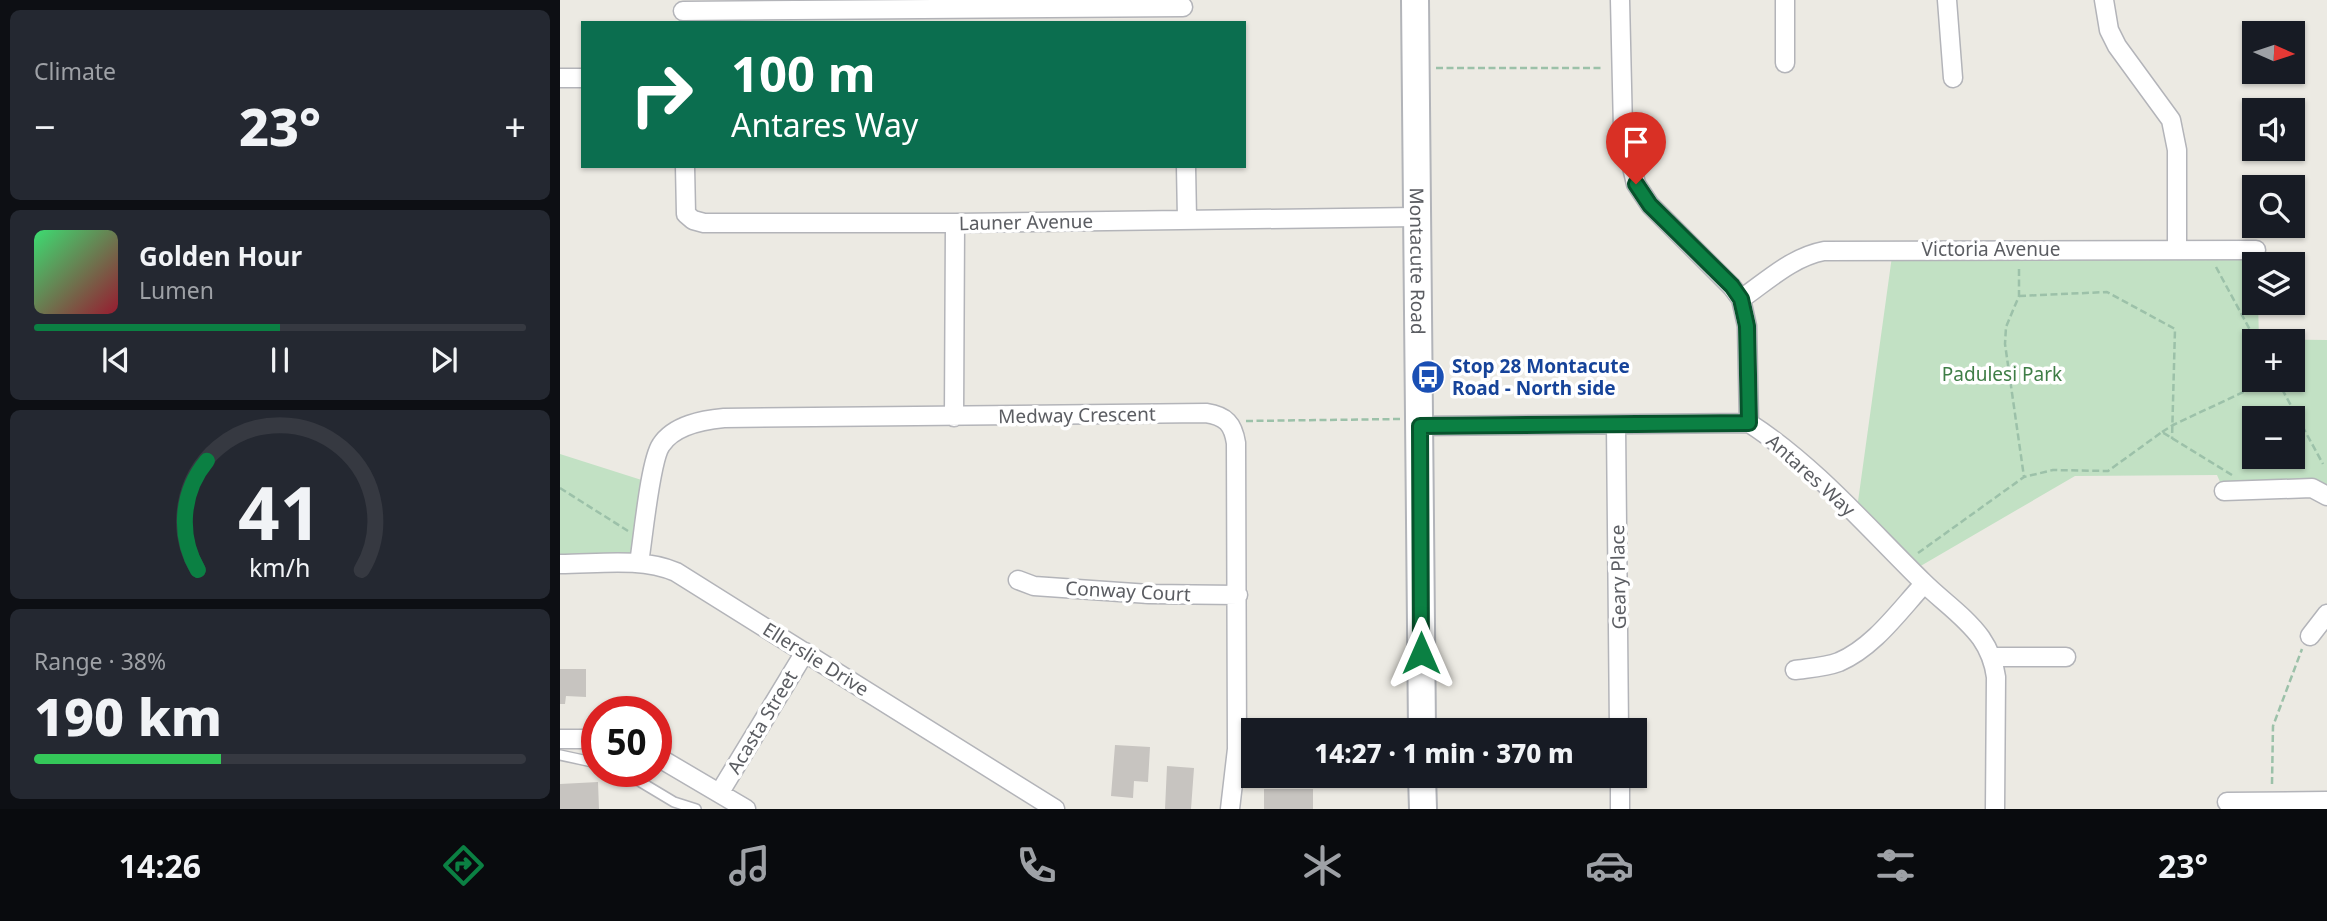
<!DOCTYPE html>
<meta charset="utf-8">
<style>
:root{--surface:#171b24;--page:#242831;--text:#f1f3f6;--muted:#9ea1a6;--line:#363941;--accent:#0b8043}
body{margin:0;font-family:"Noto Sans",sans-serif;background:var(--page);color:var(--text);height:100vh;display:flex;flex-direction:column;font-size:26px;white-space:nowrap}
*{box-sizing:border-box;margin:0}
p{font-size:23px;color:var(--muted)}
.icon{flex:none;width:38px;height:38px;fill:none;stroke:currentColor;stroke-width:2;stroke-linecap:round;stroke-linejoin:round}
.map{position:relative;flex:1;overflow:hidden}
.sheet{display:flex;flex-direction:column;gap:10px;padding:10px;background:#0d0f14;width:560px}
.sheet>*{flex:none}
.guide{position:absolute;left:21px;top:21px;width:665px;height:147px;border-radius:0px;box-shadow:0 2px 5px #0004;background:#0b6e4f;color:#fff;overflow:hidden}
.needle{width:46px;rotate:93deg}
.fabs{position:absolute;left:1682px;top:21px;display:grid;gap:14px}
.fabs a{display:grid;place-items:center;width:63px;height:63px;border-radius:0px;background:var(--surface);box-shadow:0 2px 5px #0004;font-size:35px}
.speed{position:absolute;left:21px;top:696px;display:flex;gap:14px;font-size:35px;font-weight:700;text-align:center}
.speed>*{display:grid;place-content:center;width:91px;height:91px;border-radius:50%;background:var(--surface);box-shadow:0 2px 5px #0004;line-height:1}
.speed .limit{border:10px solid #d22;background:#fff;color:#111}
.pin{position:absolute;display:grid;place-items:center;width:60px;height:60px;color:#fff;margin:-72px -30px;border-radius:50% 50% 50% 0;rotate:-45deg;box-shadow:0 0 7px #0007}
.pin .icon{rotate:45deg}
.me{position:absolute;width:77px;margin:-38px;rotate:0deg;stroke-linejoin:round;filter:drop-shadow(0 0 5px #0008)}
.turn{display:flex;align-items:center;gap:24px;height:147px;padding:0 35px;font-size:32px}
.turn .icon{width:91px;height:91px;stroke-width:2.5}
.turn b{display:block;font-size:49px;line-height:60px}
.big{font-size:52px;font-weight:800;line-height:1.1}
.sheet .card{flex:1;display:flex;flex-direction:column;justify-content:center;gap:10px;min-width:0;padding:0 24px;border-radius:10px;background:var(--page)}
.sheet .dial{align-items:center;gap:0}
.dial svg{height:182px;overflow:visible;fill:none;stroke:var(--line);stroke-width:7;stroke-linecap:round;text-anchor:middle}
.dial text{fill:var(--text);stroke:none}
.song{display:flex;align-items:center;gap:21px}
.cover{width:84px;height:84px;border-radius:10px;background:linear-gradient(135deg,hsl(140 70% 55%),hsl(350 70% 35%))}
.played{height:7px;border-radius:4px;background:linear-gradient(90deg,var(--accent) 50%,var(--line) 50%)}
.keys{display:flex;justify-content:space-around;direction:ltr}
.heat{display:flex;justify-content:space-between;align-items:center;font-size:38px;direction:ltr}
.charge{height:10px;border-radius:5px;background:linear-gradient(90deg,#34c759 38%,var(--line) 0)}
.trip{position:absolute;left:681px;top:718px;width:406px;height:70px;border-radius:0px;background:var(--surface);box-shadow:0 2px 5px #0004;font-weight:800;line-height:70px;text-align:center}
.tabs{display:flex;height:112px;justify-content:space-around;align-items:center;background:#090b0e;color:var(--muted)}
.tabs .icon{width:49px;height:49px}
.tabs .on{color:var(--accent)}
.tabs b{font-size:32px;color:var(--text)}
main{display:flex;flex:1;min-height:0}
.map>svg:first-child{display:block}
.green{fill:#c2e1c4;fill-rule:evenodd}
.building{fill:#c7c4c0}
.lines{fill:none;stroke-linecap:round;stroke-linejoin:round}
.lane-casing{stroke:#b3b4b9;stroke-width:12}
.street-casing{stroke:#b3b4b9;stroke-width:21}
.secondary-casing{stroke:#b2b4b9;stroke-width:30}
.path{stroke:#9cc1a9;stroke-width:2.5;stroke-dasharray:7 3.5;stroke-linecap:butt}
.lane{stroke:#fff;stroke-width:9}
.street{stroke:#fff;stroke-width:18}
.secondary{stroke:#fff;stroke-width:26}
.route-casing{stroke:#07532c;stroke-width:18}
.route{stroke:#0b8043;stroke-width:12}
.labels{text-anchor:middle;stroke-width:7;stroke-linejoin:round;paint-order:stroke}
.street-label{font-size:19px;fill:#5b5d62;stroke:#fff}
.transit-label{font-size:19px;font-weight:bold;fill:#164399;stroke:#fff;text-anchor:start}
.park-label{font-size:19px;fill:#3e7e46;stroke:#fff}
</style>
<main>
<section class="sheet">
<div class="card"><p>Climate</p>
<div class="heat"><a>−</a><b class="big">23°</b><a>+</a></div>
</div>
<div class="card">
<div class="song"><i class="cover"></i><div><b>Golden Hour</b><p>Lumen</p></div></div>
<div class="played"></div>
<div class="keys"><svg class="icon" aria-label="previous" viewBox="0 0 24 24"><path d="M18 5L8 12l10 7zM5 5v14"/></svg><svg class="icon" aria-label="pause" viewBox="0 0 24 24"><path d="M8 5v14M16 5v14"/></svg><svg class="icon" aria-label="next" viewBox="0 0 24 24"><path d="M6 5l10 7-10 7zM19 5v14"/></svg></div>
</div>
<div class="card dial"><svg viewBox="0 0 100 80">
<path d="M14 69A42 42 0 1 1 86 69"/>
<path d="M14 69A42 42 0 0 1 18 21" stroke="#0b8043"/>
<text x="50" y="56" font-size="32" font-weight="700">41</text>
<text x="50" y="72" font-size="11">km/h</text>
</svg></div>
<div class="card"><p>Range · 38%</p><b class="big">190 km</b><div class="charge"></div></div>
</section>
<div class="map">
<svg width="1767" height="809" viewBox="0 0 1767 809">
<rect width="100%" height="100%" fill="#eceae3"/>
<path class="green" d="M 1333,249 L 1696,250 L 1694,303 L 1698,303 L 1699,339 L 1767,340 L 1767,496 L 1664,491 L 1657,475 L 1515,476 L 1352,571 L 1296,516 ZM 1694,341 L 1732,341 L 1732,380 L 1694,380 ZM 1694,418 L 1732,418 L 1732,457 L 1694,457 Z
M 0,454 L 91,483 L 79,563 L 0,564 Z"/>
<path class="building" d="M 0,669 L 26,669 L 26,697 L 6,696 L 5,704 L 0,704 Z
M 555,745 L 590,747 L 588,782 L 574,781 L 573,798 L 551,796 Z
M 607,766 L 634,768 L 631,809 L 605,809 Z
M 38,782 L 39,809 L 0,809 L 0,784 Z
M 704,789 L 753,789 L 753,809 L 704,809 Z"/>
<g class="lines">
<g class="lane-casing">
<path id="lane" d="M 0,755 L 37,763
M 64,772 L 114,802 L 136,809"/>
</g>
<g class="street-casing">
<path id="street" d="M 1060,0 L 1063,129 L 1076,184 L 1090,205 L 1172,287 L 1181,299 L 1187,326 L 1189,423
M 1225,0 L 1225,63
M 1387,0 L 1393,78
M 1544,0 L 1549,30 L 1557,46 L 1611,120 L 1617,150 L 1617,249
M 123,11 L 623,7
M 0,78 L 23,78
M 125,166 L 126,214 L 133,220 L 144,223 L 395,223 L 856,217
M 626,166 L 627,219
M 1181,299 C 1207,281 1232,257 1264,251 L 1696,250
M 394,417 L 395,223
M 1056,425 L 1059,730
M 860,426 L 1189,423 C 1254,465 1307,527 1363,582 C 1382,601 1405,616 1421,638 C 1430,651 1434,662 1436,677 L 1435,809
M 1664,491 L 1752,488 L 1767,496
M 79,563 C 83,539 90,461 101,445 C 114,425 143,420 164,418 L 646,413 C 666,416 673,424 676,443 L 677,749 L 670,809
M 0,564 C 38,564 80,557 116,572 L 495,809
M 458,580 L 474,586 L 589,594 L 678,595
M 1750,636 L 1767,614
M 1433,657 L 1506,657
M 1235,670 C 1249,668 1266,667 1279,662 C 1314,647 1339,611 1364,584
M 0,739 L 37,739
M 96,756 L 186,809
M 1060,775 L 1060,809
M 160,792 L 245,652
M 1667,802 L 1767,801"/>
</g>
<g class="secondary-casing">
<g id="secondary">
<path id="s1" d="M 855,0 L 862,730"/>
<path d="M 862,775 L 863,809"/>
</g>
</g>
<path class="path" d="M 876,68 L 1044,68
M 1656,267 L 1696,341
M 1459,269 L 1459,296 L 1446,327 L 1445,344 L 1464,477
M 1459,296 L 1547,292 L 1615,329 L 1612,439
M 1717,380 L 1763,464
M 686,421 L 840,419
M 1602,432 L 1613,425 L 1709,380
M 0,488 L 68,531
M 1358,553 L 1464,477 L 1493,470 L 1548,471 L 1602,432 L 1672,475
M 1712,784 L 1713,726 L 1742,649"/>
<use href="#lane" class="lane"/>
<use href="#street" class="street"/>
<use href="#secondary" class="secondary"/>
</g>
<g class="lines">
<g class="route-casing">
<path id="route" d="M 861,653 L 860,426 L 1189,423 L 1187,326 L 1181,299 L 1172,286 L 1090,205 L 1076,184"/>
</g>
<use href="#route" class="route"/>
</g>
<defs>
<g id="bus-disc" transform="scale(1.75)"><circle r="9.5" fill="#1a4fb4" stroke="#fff"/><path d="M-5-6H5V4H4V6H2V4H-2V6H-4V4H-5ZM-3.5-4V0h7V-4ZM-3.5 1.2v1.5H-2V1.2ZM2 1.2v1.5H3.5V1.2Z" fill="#fff"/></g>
</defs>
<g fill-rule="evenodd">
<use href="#bus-disc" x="868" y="377"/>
</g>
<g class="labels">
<g class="street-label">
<text transform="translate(466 222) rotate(-1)" y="7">Launer Avenue</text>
<text x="1431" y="256">Victoria Avenue</text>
<text dy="7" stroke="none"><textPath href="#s1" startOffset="261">Montacute Road</textPath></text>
<text transform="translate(517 415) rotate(-1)" y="7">Medway Crescent</text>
<text transform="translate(1251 475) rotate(42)" y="7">Antares Way</text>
<text transform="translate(1058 577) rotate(-91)" y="7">Geary Place</text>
<text transform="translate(568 591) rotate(3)" y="7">Conway Court</text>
<text transform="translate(256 659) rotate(32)" y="7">Ellerslie Drive</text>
<text transform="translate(202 722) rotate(-59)" y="7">Acasta Street</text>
</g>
<g class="transit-label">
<text x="892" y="373">Stop 28 Montacute<tspan x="892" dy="22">Road - North side</tspan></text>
</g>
<g class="park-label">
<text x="1442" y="381">Padulesi Park</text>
</g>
</g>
</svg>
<div class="fabs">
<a><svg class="needle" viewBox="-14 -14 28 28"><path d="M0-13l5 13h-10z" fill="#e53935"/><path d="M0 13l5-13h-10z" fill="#9ea1a6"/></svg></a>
<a><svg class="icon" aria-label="sound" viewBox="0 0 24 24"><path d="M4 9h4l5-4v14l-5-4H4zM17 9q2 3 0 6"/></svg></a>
<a><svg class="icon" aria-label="search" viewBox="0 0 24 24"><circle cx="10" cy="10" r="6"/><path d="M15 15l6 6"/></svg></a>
<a><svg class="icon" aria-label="layers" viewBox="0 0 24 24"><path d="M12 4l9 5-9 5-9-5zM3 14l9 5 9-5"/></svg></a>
<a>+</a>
<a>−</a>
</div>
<div class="speed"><div class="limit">50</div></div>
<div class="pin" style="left:1076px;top:184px;background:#d93025"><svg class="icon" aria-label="arrive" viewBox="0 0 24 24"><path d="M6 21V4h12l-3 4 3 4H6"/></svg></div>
<svg class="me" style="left:861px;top:653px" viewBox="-20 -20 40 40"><path d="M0-17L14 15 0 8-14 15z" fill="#0b8043" stroke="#fff" stroke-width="4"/></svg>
<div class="trip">14:27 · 1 min · 370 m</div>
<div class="guide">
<div class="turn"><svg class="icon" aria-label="right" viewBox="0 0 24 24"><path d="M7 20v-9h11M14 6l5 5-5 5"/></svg><div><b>100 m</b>Antares Way</div></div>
</div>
</div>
</main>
<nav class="tabs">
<b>14:26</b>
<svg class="icon on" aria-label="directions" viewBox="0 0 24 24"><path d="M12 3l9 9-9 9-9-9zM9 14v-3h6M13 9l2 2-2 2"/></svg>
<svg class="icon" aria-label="music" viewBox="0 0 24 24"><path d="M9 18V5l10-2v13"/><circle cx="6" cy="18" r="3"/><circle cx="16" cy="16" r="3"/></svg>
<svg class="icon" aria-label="phone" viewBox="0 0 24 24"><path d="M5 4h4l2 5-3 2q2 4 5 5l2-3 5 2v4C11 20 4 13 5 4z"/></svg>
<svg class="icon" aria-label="climate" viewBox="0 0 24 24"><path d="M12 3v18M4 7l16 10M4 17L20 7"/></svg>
<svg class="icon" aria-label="car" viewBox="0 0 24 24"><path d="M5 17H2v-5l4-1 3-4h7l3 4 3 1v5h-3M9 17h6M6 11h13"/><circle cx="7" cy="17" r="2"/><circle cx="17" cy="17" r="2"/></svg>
<svg class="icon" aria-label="filters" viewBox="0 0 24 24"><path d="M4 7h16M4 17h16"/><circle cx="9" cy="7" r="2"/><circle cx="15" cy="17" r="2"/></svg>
<b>23°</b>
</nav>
